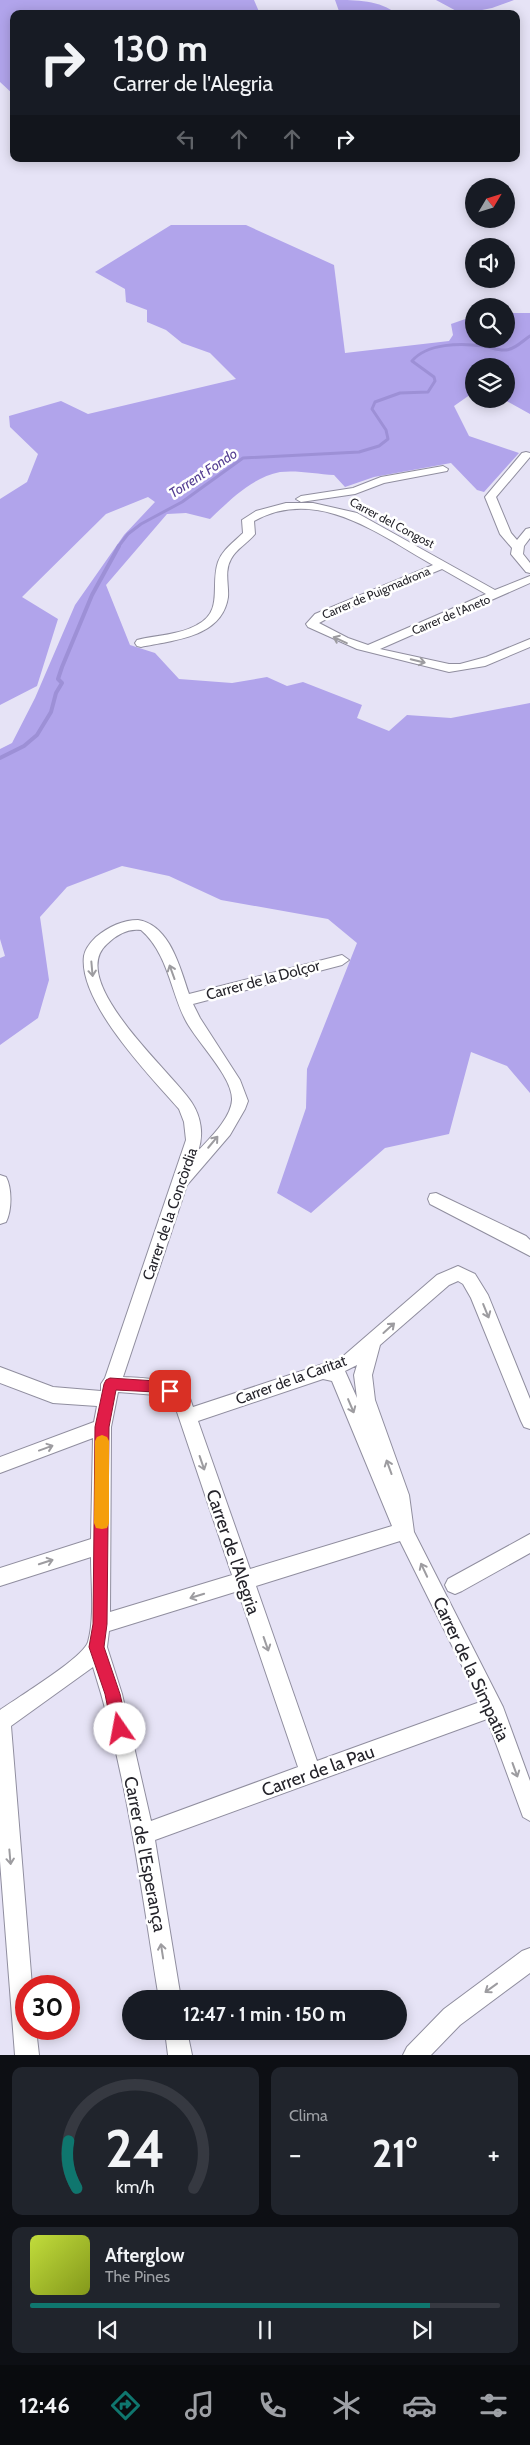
<!DOCTYPE html>
<html lang="es">
<meta charset="utf-8">
<style>
:root{--surface:#171b24;--page:#20242c;--text:#f1f3f6;--muted:#9ea1a6;--line:#363941;--accent:#0f766e}
body{margin:0;font-family:Cabin,sans-serif;background:var(--page);color:var(--text);height:100vh;display:flex;flex-direction:column;font-size:19px;white-space:nowrap}
*{box-sizing:border-box;margin:0}
p{font-size:16px;color:var(--muted)}
.icon{flex:none;width:28px;height:28px;fill:none;stroke:currentColor;stroke-width:2;stroke-linecap:round;stroke-linejoin:round}
.map{position:relative;height:2055px;overflow:hidden}
.side{display:flex;flex-direction:column;gap:12px;padding:12px;background:#0d0f14;flex:1}
.side>*{flex:none}
.top-card{position:absolute;left:10px;top:10px;width:510px;height:152px;border-radius:10px;box-shadow:0 2px 12px #0003;background:#171b24;color:var(--text);overflow:hidden}
.needle{width:32px;rotate:52deg}
.controls{position:absolute;left:465px;top:178px;display:grid;gap:10px}
.controls a{display:grid;place-items:center;width:50px;height:50px;border-radius:50%;background:var(--surface);box-shadow:0 2px 12px #0003;font-size:25px}
.speed{position:absolute;left:15px;top:1975px;display:flex;gap:10px;font-size:25px;font-weight:700;text-align:center}
.speed>*{display:grid;place-content:center;width:65px;height:65px;border-radius:50%;background:var(--surface);box-shadow:0 2px 12px #0003;line-height:1}
.speed .limit{border:8px solid #d22;background:#fff;color:#111}
.pin{position:absolute;display:grid;place-items:center;width:42px;height:42px;color:#fff;margin:-21px;border-radius:10px;box-shadow:0 2px 8px #0006}
.me{position:absolute;width:55px;margin:-28px;rotate:348deg;stroke-linejoin:round;filter:drop-shadow(0 0 4px #0008)}
.turn{display:flex;align-items:center;gap:18px;height:105px;padding:0 20px;font-size:22px}
.turn .icon{width:65px;height:65px;stroke-width:2.5}
.turn b{display:block;font-size:35px;line-height:42px}
.lanes{display:flex;align-items:center;height:48px;padding:0 20px;background:#0003;justify-content:center;gap:25px;direction:ltr}
.lanes .off{opacity:.35}
.big{font-size:38px;font-weight:700;line-height:1.1}
.side .tile{flex:1;display:flex;flex-direction:column;justify-content:center;gap:8px;min-width:0;padding:0 18px;border-radius:10px;background:var(--page)}
.side .dial{align-items:center;gap:0}
.dial svg{height:130px;overflow:visible;fill:none;stroke:var(--line);stroke-width:7;stroke-linecap:round;text-anchor:middle}
.dial text{fill:var(--text);stroke:none}
.song{display:flex;align-items:center;gap:15px}
.cover{width:60px;height:60px;border-radius:8px;background:linear-gradient(135deg,hsl(70 70% 55%),hsl(70 70% 35%))}
.played{height:5px;border-radius:2px;background:linear-gradient(90deg,var(--accent) 85%,var(--line) 85%)}
.keys{display:flex;justify-content:space-around;direction:ltr}
.heat{display:flex;justify-content:space-between;align-items:center;font-size:28px;direction:ltr}
.side .tiles{flex:1;display:grid;gap:12px;grid-template-columns:1fr 1fr}
.tile:last-child{grid-column:span 2}
.trip{position:absolute;left:122px;top:1990px;width:285px;height:50px;border-radius:25px;background:var(--surface);box-shadow:0 2px 12px #0003;font-weight:700;line-height:50px;text-align:center}
.menu{display:flex;height:80px;justify-content:space-around;align-items:center;background:#090b0e;color:var(--muted)}
.menu .icon{width:35px;height:35px}
.menu .current{color:var(--accent)}
.menu b{font-size:22px;color:var(--text)}
.map>svg:first-child{display:block}
.forest{fill:#b1a4eb}
.lines{fill:none;stroke-linecap:round;stroke-linejoin:round}
.stream-far1{stroke:#9d90d6;stroke-width:3}
.stream{stroke:#9d90d6;stroke-width:4}
.minor-casing{stroke:#908e9f;stroke-width:2}
.minor{fill:#fff;fill-rule:evenodd}
.oneway{stroke:#9d9ca0}
.route{fill:#e11d48;stroke:#92132f}
.slow{fill:#f59e0b}
.labels{text-anchor:middle;stroke-width:5;stroke-linejoin:round;paint-order:stroke}
.far-street-label{font-size:12px;fill:#25242b;stroke:#fff}
.far-water-label{font-size:14px;font-style:italic;fill:#543e92;stroke:#fff}
.street-label{font-size:15px;fill:#25242b;stroke:#fff}
.near-street-label{font-size:18px;fill:#25242b;stroke:#fff}
</style>
<div class="map">
<svg width="530" height="2055" viewBox="0 0 530 2055">
<rect width="100%" height="100%" fill="#e6e3f6"/>
<path class="forest" d="M 0,0 L 254,0 L 260,14 L 14,14 L 14,95 L 0,82 Z
M 335,0 C 356,0 380,0 397,14 L 340,14 Z
M 436,0 L 514,0 L 492,8 L 462,14 Z
M 171,225 L 246,225 L 334,265 L 345,353 L 449,341 L 453,335 L 451,324 L 474,316 L 474,339 L 506,339 L 506,313 L 530,313 L 530,414 L 503,399 L 506,399 L 506,366 L 474,366 L 474,392 L 454,406 L 469,436 L 519,453 L 484,492 L 477,490 L 451,463 L 374,477 L 345,487 L 334,475 C 317,474 297,470 280,472 C 251,478 230,500 210,519 L 186,513 L 167,514 L 106,585 L 130,645 L 155,653 L 179,679 L 232,683 L 267,677 L 287,686 L 303,682 L 362,705 L 357,718 L 389,731 L 407,715 L 451,718 L 530,703 L 530,1093 L 507,1066 L 471,1052 L 449,1134 L 385,1148 L 311,1213 L 277,1193 L 306,1108 L 307,1069 L 357,943 L 328,919 L 221,900 L 169,876 L 122,866 L 67,887 L 40,917 L 49,980 L 38,1018 L 0,1045 L 0,958 L 5,956 L 0,939 L 0,749 L 12,743 L 35,698 L 75,605 L 124,535 L 155,502 L 148,497 L 106,514 L 22,597 L 58,619 L 37,686 L 0,705 L 0,499 L 27,482 L 38,454 L 10,427 L 9,416 L 61,401 L 88,414 L 236,379 L 210,353 L 182,343 L 166,330 L 147,322 L 147,310 L 126,302 L 125,289 L 95,272 Z"/>
<g class="lines">
<path class="stream-far1" d="M 118,547 L 128,534 L 141,524 L 182,502 L 243,458 L 359,452 L 379,446 L 388,439 L 386,430 L 372,409 L 375,402 L 400,393 L 428,392 L 435,381 L 434,377 L 412,361 C 427,343 461,343 483,346 C 491,347 498,351 506,350 C 516,349 522,341 530,336"/>
<path class="stream" d="M 0,758 L 24,746 L 37,735 L 51,712 L 56,693 L 62,683 L 58,679 L 62,667 L 92,595 L 119,546"/>
<g class="minor-casing">
<path id="minor" d="M 526,452 L 530,453 L 530,457 L 496,497 L 511,533 L 517,540 L 526,529 L 530,528 L 530,538 L 524,546 L 523,554 L 530,563 L 530,573 L 526,572 L 511,554 L 512,548 L 500,534 L 485,497 L 522,453 Z
M 443,466 L 448,469 L 447,471 L 384,483 L 355,494 L 301,502 L 296,499 L 301,496 L 353,488 L 381,477 Z
M 286,503 L 313,503 L 357,513 L 495,590 L 530,576 L 530,583 L 380,649 L 449,664 L 460,664 L 486,657 L 530,639 L 530,647 L 485,666 L 449,672 L 357,649 L 308,627 L 306,624 L 315,614 L 433,565 C 378,534 318,486 254,521 L 255,534 C 248,543 236,549 231,559 C 224,571 229,585 228,597 C 222,638 173,640 141,647 L 137,646 L 135,643 L 137,640 C 157,635 179,635 197,625 C 224,611 210,586 218,562 C 222,550 234,542 243,533 L 242,520 L 256,511 ZM 442,569 L 486,594 L 368,645 L 348,638 L 319,623 L 343,610 Z
M 138,920 C 170,925 180,968 189,994 L 342,955 L 349,960 L 342,965 L 193,1004 L 200,1018 L 240,1080 L 248,1101 L 245,1109 L 230,1135 L 187,1185 L 123,1377 C 142,1378 171,1378 186,1392 C 190,1395 191,1402 193,1407 L 341,1358 L 437,1275 L 458,1266 L 475,1274 L 488,1295 L 530,1399 L 530,1429 L 524,1427 L 521,1421 L 471,1298 L 463,1284 L 458,1281 L 449,1285 L 380,1345 L 372,1375 L 375,1400 L 409,1495 L 414,1532 L 503,1707 L 530,1781 L 530,1821 L 523,1817 L 487,1719 L 155,1840 L 181,1999 L 159,1999 C 141,1888 127,1774 93,1667 L 11,1726 L 32,1986 L 26,1986 L 26,2029 L 36,2029 L 39,2055 L 15,2055 L 0,1861 L 0,1710 C 17,1698 83,1658 88,1642 C 95,1618 91,1582 91,1557 L 0,1586 L 0,1568 L 91,1539 L 93,1438 L 0,1473 L 0,1457 L 94,1422 L 97,1406 L 53,1403 L 0,1383 L 0,1367 L 53,1387 L 101,1391 L 101,1384 L 105,1378 L 186,1140 L 184,1122 L 179,1109 C 150,1076 78,1002 84,956 C 85,949 91,942 96,937 C 108,927 123,920 138,920 ZM 141,930 C 168,953 171,993 186,1021 C 197,1042 233,1077 232,1100 C 231,1118 210,1138 198,1151 C 204,1135 201,1117 192,1103 C 174,1074 65,981 107,944 C 116,935 128,928 141,930 ZM 357,1365 L 354,1375 L 357,1398 L 345,1371 ZM 323,1379 L 332,1381 L 392,1526 L 250,1569 L 198,1421 ZM 118,1392 L 156,1395 L 174,1403 L 232,1575 L 110,1612 L 111,1427 ZM 400,1541 L 480,1702 L 317,1761 L 256,1586 ZM 238,1591 L 298,1767 L 151,1821 L 122,1694 L 107,1647 L 109,1631 Z
M 0,1175 L 6,1177 C 12,1188 12,1210 6,1222 L 0,1224 Z
M 436,1193 L 526,1236 L 530,1240 L 530,1256 L 430,1204 L 428,1199 L 430,1194 Z
M 530,1534 L 530,1553 L 462,1591 L 455,1594 L 448,1591 L 445,1585 L 448,1579 Z
M 530,1948 L 530,1973 L 460,2025 L 431,2055 L 403,2055 L 407,2047 L 444,2009 L 522,1951 Z
M 165,2031 L 187,2031 L 192,2055 L 168,2055 Z"/>
</g>
<use href="#minor" class="minor"/>
</g>
<defs><path id="oneway-shaft" d="M-6 0H5M1.5-3L5.5 0L1.5 3" fill="none" stroke-width="1.6" stroke-linecap="round" stroke-linejoin="round" transform="scale(1.25)"/></defs>
<g class="oneway">
<use href="#oneway-shaft" transform="translate(340 640) rotate(-156)"/>
<use href="#oneway-shaft" transform="translate(418 661) rotate(14)"/>
<use href="#oneway-shaft" transform="translate(92 969) rotate(85)"/>
<use href="#oneway-shaft" transform="translate(172 972) rotate(-110)"/>
<use href="#oneway-shaft" transform="translate(213 1142) rotate(-50)"/>
<use href="#oneway-shaft" transform="translate(486 1311) rotate(68)"/>
<use href="#oneway-shaft" transform="translate(389 1328) rotate(-42)"/>
<use href="#oneway-shaft" transform="translate(351 1406) rotate(67)"/>
<use href="#oneway-shaft" transform="translate(46 1448) rotate(-20)"/>
<use href="#oneway-shaft" transform="translate(202 1463) rotate(71)"/>
<use href="#oneway-shaft" transform="translate(389 1467) rotate(-110)"/>
<use href="#oneway-shaft" transform="translate(46 1562) rotate(-18)"/>
<use href="#oneway-shaft" transform="translate(424 1570) rotate(-115)"/>
<use href="#oneway-shaft" transform="translate(197 1596) rotate(163)"/>
<use href="#oneway-shaft" transform="translate(266 1644) rotate(71)"/>
<use href="#oneway-shaft" transform="translate(515 1770) rotate(70)"/>
<use href="#oneway-shaft" transform="translate(10 1857) rotate(85)"/>
<use href="#oneway-shaft" transform="translate(162 1951) rotate(-99)"/>
<use href="#oneway-shaft" transform="translate(491 1988) rotate(144)"/>
</g>
<path class="route" d="M 110,1378 L 156,1381 L 175,1387 L 177,1391 L 175,1395 L 170,1397 L 156,1392 L 116,1390 L 109,1427 L 107,1624 L 104,1647 L 120,1694 L 128,1729 L 125,1734 L 120,1736 L 114,1734 L 112,1729 L 105,1694 L 89,1647 L 93,1624 L 95,1427 L 104,1384 L 106,1380 Z"/>
<path class="slow" d="M 102,1435 L 107,1437 L 109,1441 L 109,1523 L 107,1528 L 102,1529 L 96,1528 L 94,1523 L 95,1441 L 97,1437 Z"/>
<g class="labels">
<g class="far-street-label">
<text transform="translate(392 523) rotate(28)" y="4">Carrer del Congost</text>
<text transform="translate(376 593) rotate(-23)" y="4">Carrer de Puigmadrona</text>
<text transform="translate(451 615) rotate(-23)" y="4">Carrer de l'Aneto</text>
</g>
<g class="far-water-label">
<text transform="translate(203 473) rotate(-33)" y="5">Torrent Fondo</text>
</g>
<g class="street-label">
<text transform="translate(263 980) rotate(-15)" y="5">Carrer de la Dolçor</text>
<text transform="translate(170 1214) rotate(-71)" y="5">Carrer de la Concòrdia</text>
<text transform="translate(291 1380) rotate(-20)" y="5">Carrer de la Caritat</text>
</g>
<g class="near-street-label">
<text transform="translate(233 1552) rotate(71)" y="6">Carrer de l'Alegria</text>
<text transform="translate(471 1669) rotate(65)" y="6">Carrer de la Simpatia</text>
<text transform="translate(318 1771) rotate(-20)" y="6">Carrer de la Pau</text>
<text transform="translate(145 1854) rotate(79)" y="6">Carrer de l'Esperança</text>
</g>
</g>
</svg>
<div class="controls">
<a><svg class="needle" viewBox="-14 -14 28 28"><path d="M0-13l5 13h-10z" fill="#e53935"/><path d="M0 13l5-13h-10z" fill="#9ea1a6"/></svg></a>
<a><svg class="icon" aria-label="sound" viewBox="0 0 24 24"><path d="M4 9h4l5-4v14l-5-4H4zM17 9q2 3 0 6"/></svg></a>
<a><svg class="icon" aria-label="search" viewBox="0 0 24 24"><circle cx="10" cy="10" r="6"/><path d="M15 15l6 6"/></svg></a>
<a><svg class="icon" aria-label="layers" viewBox="0 0 24 24"><path d="M12 4l9 5-9 5-9-5zM3 14l9 5 9-5"/></svg></a>
</div>
<div class="speed"><div class="limit">30</div></div>
<div class="pin" style="left:170px;top:1391px;background:#d93025"><svg class="icon" aria-label="arrive" viewBox="0 0 24 24"><path d="M6 21V4h12l-3 4 3 4H6"/></svg></div>
<svg class="me" style="left:120px;top:1729px" viewBox="-20 -20 40 40"><circle r="19" fill="#fff"/><path d="M0-13L10 11 0 6-10 11z" fill="#e11d48"/></svg>
<div class="trip">12:47 · 1 min · 150 m</div>
<div class="top-card">
<div class="turn"><svg class="icon" aria-label="right" viewBox="0 0 24 24"><path d="M7 20v-9h11M14 6l5 5-5 5"/></svg><div><b>130 m</b>Carrer de l'Alegria</div></div>
<div class="lanes"><svg class="icon off" aria-label="left" viewBox="0 0 24 24"><path d="M17 20v-9H6M10 6l-5 5 5 5"/></svg><svg class="icon off" aria-label="ahead" viewBox="0 0 24 24"><path d="M12 20V5M6 11l6-6 6 6"/></svg><svg class="icon off" aria-label="ahead" viewBox="0 0 24 24"><path d="M12 20V5M6 11l6-6 6 6"/></svg><svg class="icon" aria-label="right" viewBox="0 0 24 24"><path d="M7 20v-9h11M14 6l5 5-5 5"/></svg></div>
</div>
</div>
<section class="side">
<div class="tiles">
<div class="tile dial"><svg viewBox="0 0 100 80">
<path d="M14 69A42 42 0 1 1 86 69"/>
<path d="M14 69A42 42 0 0 1 9 40" stroke="#0f766e"/>
<text x="50" y="56" font-size="32" font-weight="700">24</text>
<text x="50" y="72" font-size="11">km/h</text>
</svg></div>
<div class="tile"><p>Clima</p>
<div class="heat"><a>−</a><b class="big">21°</b><a>+</a></div>
</div>
<div class="tile">
<div class="song"><i class="cover"></i><div><b>Afterglow</b><p>The Pines</p></div></div>
<div class="played"></div>
<div class="keys"><svg class="icon" aria-label="previous" viewBox="0 0 24 24"><path d="M18 5L8 12l10 7zM5 5v14"/></svg><svg class="icon" aria-label="pause" viewBox="0 0 24 24"><path d="M8 5v14M16 5v14"/></svg><svg class="icon" aria-label="next" viewBox="0 0 24 24"><path d="M6 5l10 7-10 7zM19 5v14"/></svg></div>
</div>
</div>
</section>
<nav class="menu">
<b>12:46</b>
<svg class="icon current" aria-label="directions" viewBox="0 0 24 24"><path d="M12 3l9 9-9 9-9-9zM9 14v-3h6M13 9l2 2-2 2"/></svg>
<svg class="icon" aria-label="music" viewBox="0 0 24 24"><path d="M9 18V5l10-2v13"/><circle cx="6" cy="18" r="3"/><circle cx="16" cy="16" r="3"/></svg>
<svg class="icon" aria-label="phone" viewBox="0 0 24 24"><path d="M5 4h4l2 5-3 2q2 4 5 5l2-3 5 2v4C11 20 4 13 5 4z"/></svg>
<svg class="icon" aria-label="climate" viewBox="0 0 24 24"><path d="M12 3v18M4 7l16 10M4 17L20 7"/></svg>
<svg class="icon" aria-label="car" viewBox="0 0 24 24"><path d="M5 17H2v-5l4-1 3-4h7l3 4 3 1v5h-3M9 17h6M6 11h13"/><circle cx="7" cy="17" r="2"/><circle cx="17" cy="17" r="2"/></svg>
<svg class="icon" aria-label="filters" viewBox="0 0 24 24"><path d="M4 7h16M4 17h16"/><circle cx="9" cy="7" r="2"/><circle cx="15" cy="17" r="2"/></svg>
</nav>
